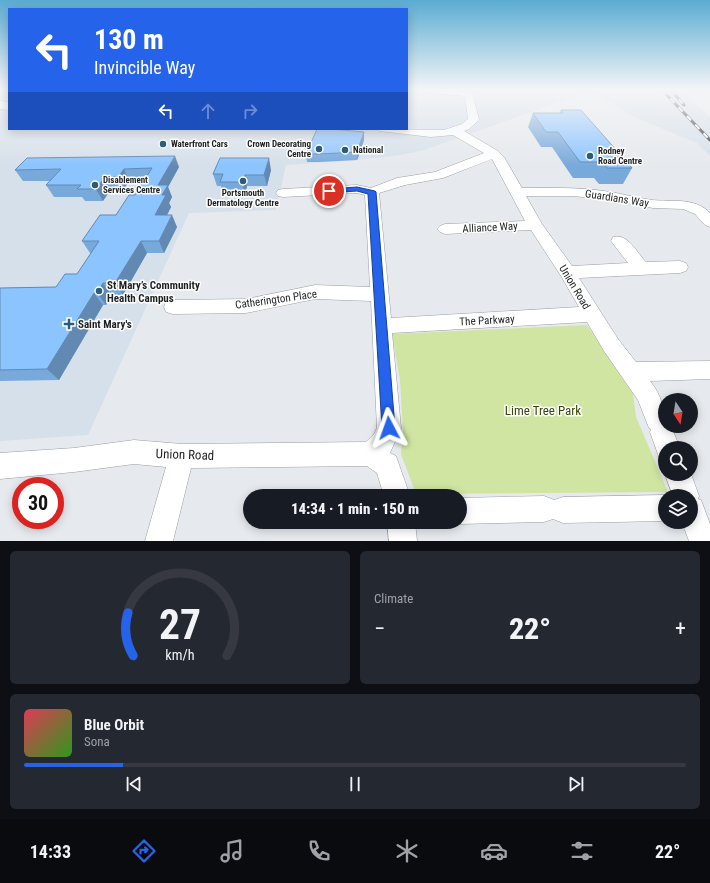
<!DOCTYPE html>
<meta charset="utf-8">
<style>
:root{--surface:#171b24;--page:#242831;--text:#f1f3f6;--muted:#9ea1a6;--line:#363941;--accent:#2563eb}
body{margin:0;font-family:"Roboto Condensed",sans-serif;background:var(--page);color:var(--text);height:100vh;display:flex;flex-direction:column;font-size:15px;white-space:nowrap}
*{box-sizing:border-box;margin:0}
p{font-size:13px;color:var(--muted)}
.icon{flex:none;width:22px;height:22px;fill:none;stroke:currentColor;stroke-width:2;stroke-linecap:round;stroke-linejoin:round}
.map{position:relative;height:541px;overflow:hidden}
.sheet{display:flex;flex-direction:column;gap:10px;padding:10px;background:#0d0f14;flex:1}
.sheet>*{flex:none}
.banner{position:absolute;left:8px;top:8px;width:400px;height:122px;border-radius:0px;box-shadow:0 2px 10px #0003;background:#2563eb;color:#fff;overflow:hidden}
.needle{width:26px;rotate:168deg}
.fabs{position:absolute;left:658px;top:393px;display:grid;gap:8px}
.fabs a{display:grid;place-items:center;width:40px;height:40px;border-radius:50%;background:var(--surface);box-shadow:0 2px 10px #0003;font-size:20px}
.speed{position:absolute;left:12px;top:477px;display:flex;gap:8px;font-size:20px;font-weight:700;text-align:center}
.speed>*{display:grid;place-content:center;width:52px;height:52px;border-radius:50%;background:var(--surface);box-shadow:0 2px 10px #0003;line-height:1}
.speed .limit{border:6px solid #d22;background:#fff;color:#111}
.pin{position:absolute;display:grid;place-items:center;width:34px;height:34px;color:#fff;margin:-17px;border:2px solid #fff;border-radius:50%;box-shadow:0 1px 4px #0007}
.me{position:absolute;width:44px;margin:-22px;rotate:356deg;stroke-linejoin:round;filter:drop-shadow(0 0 3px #0008)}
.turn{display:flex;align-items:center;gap:14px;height:84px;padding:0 20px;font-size:18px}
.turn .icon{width:52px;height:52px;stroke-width:2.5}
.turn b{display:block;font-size:28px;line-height:34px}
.lanes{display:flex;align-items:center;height:38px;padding:0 20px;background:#0003;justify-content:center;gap:20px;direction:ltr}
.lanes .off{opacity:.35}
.big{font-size:30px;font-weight:800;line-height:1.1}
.sheet .widget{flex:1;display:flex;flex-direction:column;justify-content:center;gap:6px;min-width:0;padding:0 14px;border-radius:6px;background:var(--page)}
.sheet .dial{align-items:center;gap:0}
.dial svg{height:104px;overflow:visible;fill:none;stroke:var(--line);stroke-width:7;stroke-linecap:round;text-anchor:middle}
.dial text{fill:var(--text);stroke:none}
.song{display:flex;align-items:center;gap:12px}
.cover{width:48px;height:48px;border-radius:6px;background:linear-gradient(135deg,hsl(350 70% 55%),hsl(110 70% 35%))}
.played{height:4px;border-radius:2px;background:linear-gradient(90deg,var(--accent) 15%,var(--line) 15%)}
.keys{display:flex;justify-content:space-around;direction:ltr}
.heat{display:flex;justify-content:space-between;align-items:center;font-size:22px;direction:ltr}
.sheet .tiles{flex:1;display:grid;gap:10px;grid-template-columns:1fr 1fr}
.widget:last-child{grid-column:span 2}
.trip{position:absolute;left:243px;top:489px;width:224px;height:40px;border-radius:20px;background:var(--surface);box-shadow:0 2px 10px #0003;font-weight:800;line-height:40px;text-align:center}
.tabs{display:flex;height:64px;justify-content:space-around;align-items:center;background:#090b0e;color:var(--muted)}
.tabs .icon{width:28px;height:28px}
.tabs .active{color:var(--accent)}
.tabs b{font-size:18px;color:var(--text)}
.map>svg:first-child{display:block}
.built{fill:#d6e0ea}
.green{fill:#cfe5a1}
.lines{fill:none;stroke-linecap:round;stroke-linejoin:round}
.minor-casing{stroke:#9a9da1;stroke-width:1}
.primary-casing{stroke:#9a9da1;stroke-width:1}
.minor{fill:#fff;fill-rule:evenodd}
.primary{fill:#fff;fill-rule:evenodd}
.rail-casing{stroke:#363839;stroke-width:3}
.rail{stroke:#fff;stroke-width:2;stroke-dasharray:6;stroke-linecap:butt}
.wall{fill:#78a9db}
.shaded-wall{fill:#6289b2}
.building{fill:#8cc4ff;stroke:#6289b2}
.route{fill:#2563eb;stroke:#184099}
.poi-dot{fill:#2c5c7a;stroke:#fff;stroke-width:1.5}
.labels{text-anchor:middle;stroke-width:3;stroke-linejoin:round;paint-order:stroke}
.far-poi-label{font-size:9px;font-weight:bold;fill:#1e2021;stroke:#fff;text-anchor:start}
.street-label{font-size:11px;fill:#1e2021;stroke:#fff}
.poi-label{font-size:11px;font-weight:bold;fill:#1e2021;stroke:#fff;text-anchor:start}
.near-park-label{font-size:13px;fill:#38460e;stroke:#fff}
.near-street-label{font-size:13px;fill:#1e2021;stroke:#fff}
</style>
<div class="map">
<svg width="710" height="541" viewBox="0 0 710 541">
<rect width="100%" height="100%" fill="#e6e9ed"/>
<path class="built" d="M 0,90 L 9,90 L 9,129 L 407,129 L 407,90 L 682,90 L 710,118 L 710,156 L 697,143 L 634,117 L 590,91 L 424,150 L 400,155 L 358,160 L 286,165 L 276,210 L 189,213 L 88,435 L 0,441 Z"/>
<path class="green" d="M 587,325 L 633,394 L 636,417 L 668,492 L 416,494 L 401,454 L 403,430 L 400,380 L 392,334 Z"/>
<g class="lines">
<g class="minor-casing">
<path id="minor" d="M 423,90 L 461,90 L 472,92 L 479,120 L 469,129 L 464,131 L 498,151 L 504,157 L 522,188 C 549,188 577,187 604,191 C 620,193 636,198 652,200 C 672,202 695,197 710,213 L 710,227 L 705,225 L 695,214 L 683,209 L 653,208 L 605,199 L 572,196 L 526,196 L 542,224 L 572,266 L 628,263 L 611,241 L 613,237 C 628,233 637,253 646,262 L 680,261 L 686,263 L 688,267 L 686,271 L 680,273 L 579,278 L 618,339 L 636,362 L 710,361 L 710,379 L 650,381 C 661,394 665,410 665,426 L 671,426 L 680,448 L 665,448 L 665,459 L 659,457 L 650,432 L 651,429 L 649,428 L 638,400 L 604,351 L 587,322 L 392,333 L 401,428 L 390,453 L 396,456 L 410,496 L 384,496 L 377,473 L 367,466 L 191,468 L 173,541 L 145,541 L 166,467 L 134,464 L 74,472 L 0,479 L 0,453 L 74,448 L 134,440 L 182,444 L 366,442 L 374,434 L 377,428 L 371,301 L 315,299 L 246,313 L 173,314 L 166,312 L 164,307 L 166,302 L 173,300 L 246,299 L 315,285 L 370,287 L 365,195 L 357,193 L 283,197 L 278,196 L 276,193 L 278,190 L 283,189 L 357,185 L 371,188 L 397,178 L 435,172 L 484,153 L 453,135 L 431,137 L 379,131 L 377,129 L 444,130 L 462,124 L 468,119 L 465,96 L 428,93 ZM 492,159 L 525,221 L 445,224 L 440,226 L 437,229 L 440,232 L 445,234 L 531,230 L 561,276 L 579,307 L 391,318 L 379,193 L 405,185 L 443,178 Z
M 665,474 L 691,474 L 699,496 L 698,499 L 701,500 L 710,524 L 710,541 L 689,541 L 682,522 L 691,522 L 691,496 L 673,496 Z
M 665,495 L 668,496 L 665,496 L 665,521 L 563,523 L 553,519 L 544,522 L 460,524 L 454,522 L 460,522 L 460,498 L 544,496 L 554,500 L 563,497 Z
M 387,522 L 415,522 L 417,541 L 389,541 Z"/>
</g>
<g class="primary-casing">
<path id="primary" d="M 0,101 L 9,102 L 9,110 L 0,109 Z"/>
</g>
<use href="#minor" class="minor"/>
<use href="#primary" class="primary"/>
<g class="rail-casing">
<path id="rail" d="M 662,90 L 710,140
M 671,90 L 684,105"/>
</g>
<use href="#rail" class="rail"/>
</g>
<path class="wall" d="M 561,110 L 632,168 L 623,184 L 599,184 L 594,178 L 573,178 L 552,147 L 541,147 L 528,127 L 533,113 L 560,113 Z
M 364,132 L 364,140 L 357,160 L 320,162 L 307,162 L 306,154 Z
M 179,167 L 168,187 L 172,197 L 169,203 L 171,207 L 167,215 L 177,227 L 164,253 L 147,253 L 123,295 L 111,295 L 106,305 L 103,305 L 59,380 L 0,381 L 0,288 L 56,287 L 77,274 L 91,253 L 90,253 L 82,241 L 116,215 L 135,195 L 144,180 L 129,180 L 124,189 L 111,189 L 103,201 L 85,201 L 82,197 L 54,197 L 46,185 L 50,181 L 23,181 L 15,170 Z
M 271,170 L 267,186 L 247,186 L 245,194 L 223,194 L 221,186 L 217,186 L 213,174 Z"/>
<path class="shaded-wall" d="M 364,132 L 364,140 L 357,160 L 357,152 Z
M 175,156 L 179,167 L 168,187 L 172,197 L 169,203 L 171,207 L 161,227 L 155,215 L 158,185 Z
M 269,158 L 271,170 L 267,186 L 264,175 Z
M 124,169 L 129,180 L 124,189 L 118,177 Z
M 245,175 L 247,186 L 245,194 L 242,182 Z
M 105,177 L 111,189 L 103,201 L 96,189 Z
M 172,215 L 177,227 L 164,253 L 159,241 Z
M 141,241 L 147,253 L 123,295 L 115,283 Z
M 103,283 L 111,295 L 106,305 L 97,293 Z
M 94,293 L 103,305 L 59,380 L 47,369 Z"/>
<path class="building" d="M 561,110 L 581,110 L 632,168 L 607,168 L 603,162 L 580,162 L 558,132 L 546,132 L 533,113 L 563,113 Z
M 317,129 L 330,129 L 364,132 L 357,152 L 319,154 L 306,154 Z
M 175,156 L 158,185 L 168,185 L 162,195 L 166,195 L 155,215 L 172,215 L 159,241 L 141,241 L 115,283 L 103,283 L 97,293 L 94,293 L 47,369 L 0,370 L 0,288 L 56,287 L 65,274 L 77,274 L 99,241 L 82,241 L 100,215 L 116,215 L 129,195 L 135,195 L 152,168 L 124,169 L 118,177 L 105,177 L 96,189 L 77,189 L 81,185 L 46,185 L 61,169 L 15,170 L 27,158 Z
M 220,158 L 269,158 L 264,175 L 245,175 L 242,182 L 220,182 L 223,174 L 213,174 Z"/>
<linearGradient id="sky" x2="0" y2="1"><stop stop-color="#5bacd2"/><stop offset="0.54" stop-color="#f4f5f7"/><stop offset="1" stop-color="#f4f5f7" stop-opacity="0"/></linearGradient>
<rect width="710" height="166" fill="url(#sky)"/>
<path class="route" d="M 357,187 L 375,191 L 376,192 L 395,428 L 393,433 L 389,435 L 384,433 L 382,428 L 368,194 L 357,191 L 329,193 L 325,191 L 329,189 Z"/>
<g class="poi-dot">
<circle cx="163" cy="144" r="4"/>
<circle cx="319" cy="149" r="4"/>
<circle cx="345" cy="150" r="4"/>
<circle cx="590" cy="156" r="4"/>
<circle cx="243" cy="181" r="4"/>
<circle cx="95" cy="185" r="4"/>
<circle cx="99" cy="291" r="4"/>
<path d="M67 318h4v4h4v4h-4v4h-4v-4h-4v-4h4z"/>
</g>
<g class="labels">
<g class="far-poi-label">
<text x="171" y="147">Waterfront Cars</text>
<text x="311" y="147" text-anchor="end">Crown Decorating<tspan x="311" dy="10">Centre</tspan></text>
<text x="353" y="153">National</text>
<text x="598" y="154">Rodney<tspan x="598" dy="10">Road Centre</tspan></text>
<text x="103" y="183">Disablement<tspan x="103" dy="10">Services Centre</tspan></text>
<text x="243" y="196" text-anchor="middle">Portsmouth<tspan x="243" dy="10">Dermatology Centre</tspan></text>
</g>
<g class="street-label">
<text transform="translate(617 198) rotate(9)" y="4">Guardians Way</text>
<text transform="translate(490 227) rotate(-3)" y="4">Alliance Way</text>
<text transform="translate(575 287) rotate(59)" y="4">Union Road</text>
<text transform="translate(276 299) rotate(-8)" y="4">Catherington Place</text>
<text transform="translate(487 320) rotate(-3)" y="4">The Parkway</text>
</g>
<g class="poi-label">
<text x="107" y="289">St Mary’s Community<tspan x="107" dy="13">Health Campus</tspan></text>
<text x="78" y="328">Saint Mary's</text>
</g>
<g class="near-park-label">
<text x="543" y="415">Lime Tree Park</text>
</g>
<g class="near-street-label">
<text transform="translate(185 454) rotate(2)" y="5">Union Road</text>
</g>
</g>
</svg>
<div class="fabs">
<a><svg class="needle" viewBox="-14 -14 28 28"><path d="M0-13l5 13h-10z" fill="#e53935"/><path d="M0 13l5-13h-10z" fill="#9ea1a6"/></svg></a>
<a><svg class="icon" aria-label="search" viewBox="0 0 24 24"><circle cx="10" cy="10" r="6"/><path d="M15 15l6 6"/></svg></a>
<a><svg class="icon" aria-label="layers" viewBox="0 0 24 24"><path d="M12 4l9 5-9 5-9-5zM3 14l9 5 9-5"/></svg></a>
</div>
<div class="speed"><div class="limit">30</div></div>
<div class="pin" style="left:329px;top:191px;background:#d93025"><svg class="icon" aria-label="arrive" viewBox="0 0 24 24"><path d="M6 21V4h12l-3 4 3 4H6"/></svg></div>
<svg class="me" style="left:389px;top:428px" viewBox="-20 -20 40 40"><path d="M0-17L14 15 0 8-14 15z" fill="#2563eb" stroke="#fff" stroke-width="4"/></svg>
<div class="trip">14:34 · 1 min · 150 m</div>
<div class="banner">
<div class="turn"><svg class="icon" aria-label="left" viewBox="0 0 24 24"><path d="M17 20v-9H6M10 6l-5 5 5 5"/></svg><div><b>130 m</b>Invincible Way</div></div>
<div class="lanes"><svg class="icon" aria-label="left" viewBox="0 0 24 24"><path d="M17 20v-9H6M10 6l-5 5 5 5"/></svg><svg class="icon off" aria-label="ahead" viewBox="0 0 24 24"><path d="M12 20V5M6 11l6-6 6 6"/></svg><svg class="icon off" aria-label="right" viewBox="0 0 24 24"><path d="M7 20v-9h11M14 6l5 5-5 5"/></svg></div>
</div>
</div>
<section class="sheet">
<div class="tiles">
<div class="widget dial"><svg viewBox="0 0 100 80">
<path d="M14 69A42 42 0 1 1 86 69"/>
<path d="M14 69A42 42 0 0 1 10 36" stroke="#2563eb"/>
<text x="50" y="56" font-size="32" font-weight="700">27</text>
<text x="50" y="72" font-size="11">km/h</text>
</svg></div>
<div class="widget"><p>Climate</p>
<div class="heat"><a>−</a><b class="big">22°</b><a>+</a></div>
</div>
<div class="widget">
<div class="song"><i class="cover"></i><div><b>Blue Orbit</b><p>Sona</p></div></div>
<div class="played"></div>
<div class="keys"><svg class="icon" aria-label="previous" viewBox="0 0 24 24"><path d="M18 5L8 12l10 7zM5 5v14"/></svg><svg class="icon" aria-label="pause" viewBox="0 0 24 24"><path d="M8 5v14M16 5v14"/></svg><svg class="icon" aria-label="next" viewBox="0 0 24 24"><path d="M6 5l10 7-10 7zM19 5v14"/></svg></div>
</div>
</div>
</section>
<nav class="tabs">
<b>14:33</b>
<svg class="icon active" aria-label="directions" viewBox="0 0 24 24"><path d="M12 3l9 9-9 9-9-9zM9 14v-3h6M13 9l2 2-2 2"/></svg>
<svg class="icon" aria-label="music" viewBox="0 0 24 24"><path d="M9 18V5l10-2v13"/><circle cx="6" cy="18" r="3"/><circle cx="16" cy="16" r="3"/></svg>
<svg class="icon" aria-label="phone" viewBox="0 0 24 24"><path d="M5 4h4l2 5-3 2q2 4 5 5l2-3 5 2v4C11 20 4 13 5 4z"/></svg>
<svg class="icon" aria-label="climate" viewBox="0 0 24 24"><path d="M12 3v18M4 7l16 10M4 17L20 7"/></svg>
<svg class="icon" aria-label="car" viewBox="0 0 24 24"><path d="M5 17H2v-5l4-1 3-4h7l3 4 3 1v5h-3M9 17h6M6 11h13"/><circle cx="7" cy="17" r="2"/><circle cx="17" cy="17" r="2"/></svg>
<svg class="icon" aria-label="filters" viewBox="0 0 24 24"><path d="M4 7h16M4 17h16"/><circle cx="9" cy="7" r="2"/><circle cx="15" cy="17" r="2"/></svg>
<b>22°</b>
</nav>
